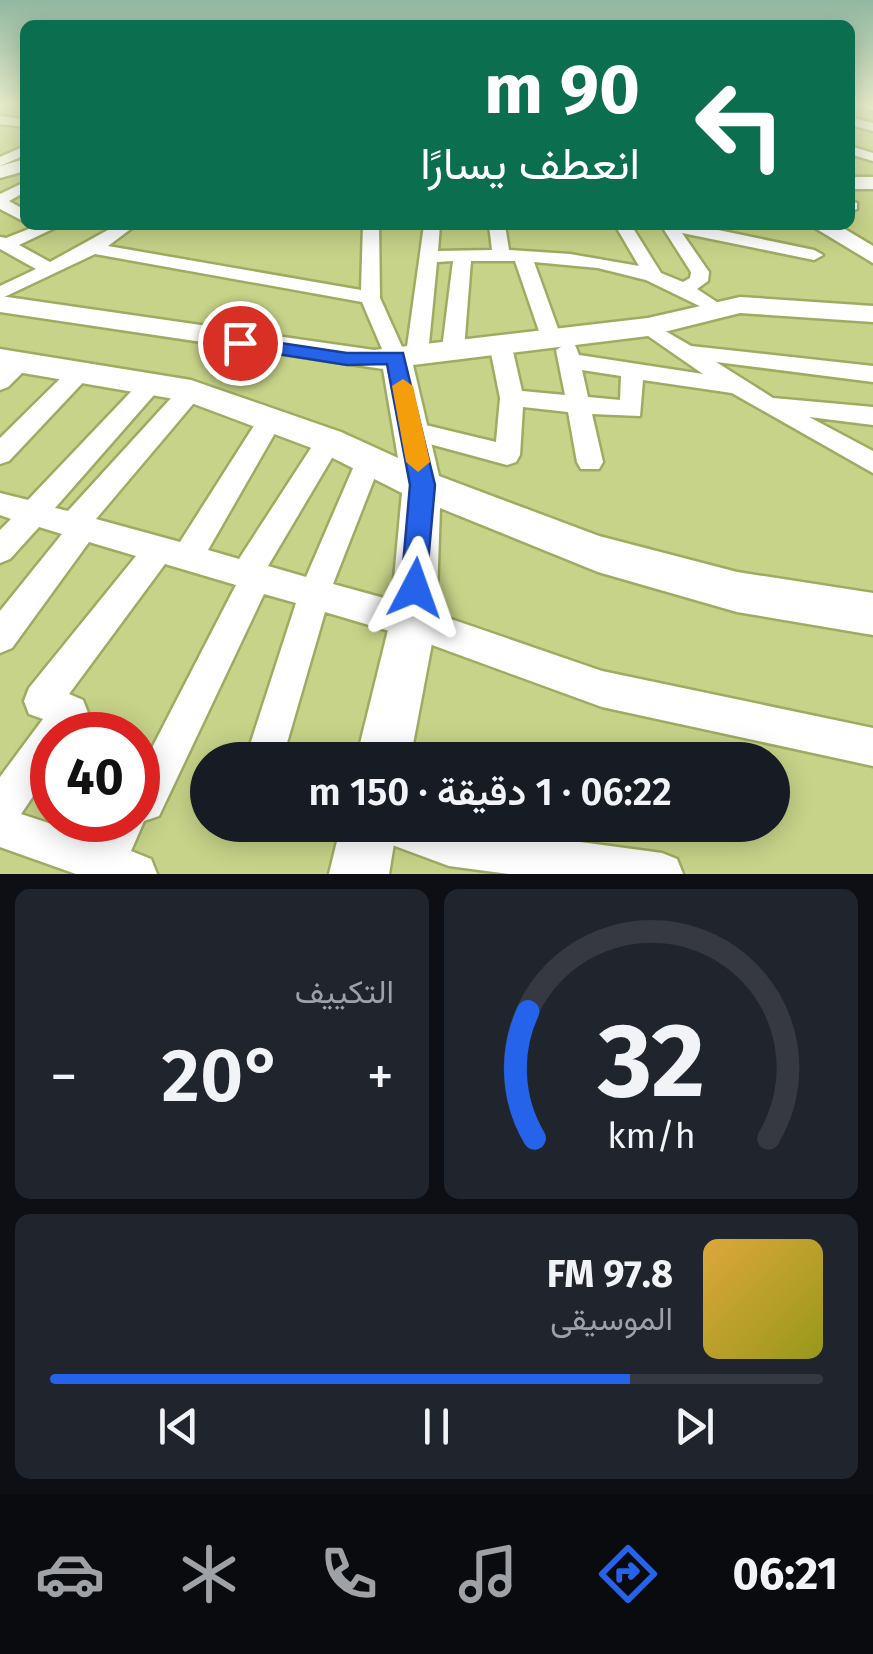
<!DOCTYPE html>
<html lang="ar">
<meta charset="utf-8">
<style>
:root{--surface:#171b24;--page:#20242c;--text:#f1f3f6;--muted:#9ea1a6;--line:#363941;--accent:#2563eb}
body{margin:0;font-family:"Fira Sans",Vazirmatn,sans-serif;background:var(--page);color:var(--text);direction:rtl;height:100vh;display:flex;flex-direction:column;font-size:38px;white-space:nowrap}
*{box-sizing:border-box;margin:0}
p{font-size:32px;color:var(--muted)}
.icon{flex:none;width:55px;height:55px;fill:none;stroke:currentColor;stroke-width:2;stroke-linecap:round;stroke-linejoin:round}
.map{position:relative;height:874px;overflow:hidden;direction:ltr}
.side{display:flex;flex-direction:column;gap:15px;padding:15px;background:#0d0f14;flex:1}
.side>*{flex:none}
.banner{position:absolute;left:20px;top:20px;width:835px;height:210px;border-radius:15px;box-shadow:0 5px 25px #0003;direction:rtl;background:#0b6e4f;color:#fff;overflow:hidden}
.speed{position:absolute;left:30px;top:712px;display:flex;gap:20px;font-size:50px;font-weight:700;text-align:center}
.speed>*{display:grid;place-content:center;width:130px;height:130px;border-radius:50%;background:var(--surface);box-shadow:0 5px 25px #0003;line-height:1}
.speed .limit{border:15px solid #d22;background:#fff;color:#111}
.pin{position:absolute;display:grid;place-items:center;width:85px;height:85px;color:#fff;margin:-42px;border:5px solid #fff;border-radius:50%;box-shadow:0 2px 10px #0007}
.me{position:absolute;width:110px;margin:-55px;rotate:4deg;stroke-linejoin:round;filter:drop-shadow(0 0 8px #0008)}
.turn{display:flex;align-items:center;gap:35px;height:210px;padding:0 50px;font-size:45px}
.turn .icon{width:130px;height:130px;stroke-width:2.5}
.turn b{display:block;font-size:70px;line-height:85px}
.big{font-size:75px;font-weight:600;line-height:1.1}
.side .card{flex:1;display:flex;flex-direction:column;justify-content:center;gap:15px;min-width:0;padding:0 35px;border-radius:15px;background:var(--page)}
.side .dial{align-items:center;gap:0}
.dial svg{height:260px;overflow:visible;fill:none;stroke:var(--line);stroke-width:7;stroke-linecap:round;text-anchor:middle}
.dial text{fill:var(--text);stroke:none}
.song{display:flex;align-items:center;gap:30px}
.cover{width:120px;height:120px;border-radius:15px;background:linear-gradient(135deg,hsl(40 70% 55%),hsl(60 70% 35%))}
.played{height:10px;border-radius:5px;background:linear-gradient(90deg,var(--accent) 75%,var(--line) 75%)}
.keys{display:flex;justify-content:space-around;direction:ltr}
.heat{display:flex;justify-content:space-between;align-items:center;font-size:55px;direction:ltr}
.side .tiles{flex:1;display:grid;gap:15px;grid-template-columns:1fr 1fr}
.card:last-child{grid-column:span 2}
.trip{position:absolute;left:190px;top:742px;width:600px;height:100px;border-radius:50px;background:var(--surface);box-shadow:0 5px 25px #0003;font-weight:600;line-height:100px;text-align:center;direction:rtl}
.dock{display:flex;height:160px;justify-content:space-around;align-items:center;background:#090b0e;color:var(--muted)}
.dock .icon{width:70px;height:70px}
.dock .selected{color:var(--accent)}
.dock b{font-size:45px;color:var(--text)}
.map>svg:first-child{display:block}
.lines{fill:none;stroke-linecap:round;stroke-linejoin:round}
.street-casing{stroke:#a0ab62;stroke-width:5}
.secondary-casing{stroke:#a0ab62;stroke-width:5}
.street{fill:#fff;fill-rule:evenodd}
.secondary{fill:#fff;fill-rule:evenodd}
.route{fill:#2563eb;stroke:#184099;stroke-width:2.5}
.slow{fill:#f59e0b}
</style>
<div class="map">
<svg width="873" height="874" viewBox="0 0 873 874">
<rect width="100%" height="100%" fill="#c7d388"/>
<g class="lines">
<g class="street-casing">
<path id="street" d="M 863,106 L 873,106 L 873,110 L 865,108 Z
M 0,116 L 25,119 L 25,127 L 0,124 Z
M 850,117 L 873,123 L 873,131 L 850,125 Z
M 25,146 L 25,155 L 0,166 L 0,157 Z
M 850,146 L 873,153 L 873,161 L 850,154 Z
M 25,182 L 25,192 L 9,201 L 25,210 L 25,222 L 0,209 L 0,194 Z
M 850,201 L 857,203 L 857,209 L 850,211 Z
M 39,225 L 61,225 L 19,245 L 50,262 L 117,225 L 136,225 L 108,246 L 361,290 L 363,225 L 379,225 L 380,298 L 407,358 L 404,363 L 388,363 L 362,302 L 95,254 L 0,299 L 0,286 L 36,269 L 0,249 L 0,237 L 6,238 Z
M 424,225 L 440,225 L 438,251 L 492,250 L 489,225 L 505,225 L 509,250 L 570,254 L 639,266 L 615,225 L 631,225 L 661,273 L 683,282 L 690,278 L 691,272 L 661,225 L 694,225 L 814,250 L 823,255 L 814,260 L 682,233 L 709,272 L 708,281 L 697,289 L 726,308 L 716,314 L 646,280 L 598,268 L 534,262 L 561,337 L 551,344 L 541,337 L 515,261 L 471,261 L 464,349 L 453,356 L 442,349 L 453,261 L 437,262 L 428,354 L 417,361 L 406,354 Z
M 648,321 L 691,346 L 873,366 L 873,382 L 716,362 L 773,398 L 873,407 L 873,425 L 809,417 L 873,451 L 873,473 L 732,393 L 643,380 L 640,416 L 592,414 L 603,462 L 599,469 L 581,469 L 577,462 L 568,412 L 523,407 L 520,455 L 516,462 L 507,465 L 404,437 L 401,431 L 413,422 L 496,442 L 500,398 L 489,343 L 500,336 L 511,343 L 522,391 L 565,395 L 556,350 L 567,343 L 575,345 L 579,355 L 703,374 L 641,331 L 641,323 ZM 582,370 L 621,376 L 620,400 L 588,397 Z
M 22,355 L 33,362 L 8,387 L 0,390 L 0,369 Z
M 81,364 L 89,366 L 92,371 L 89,376 L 9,461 L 0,464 L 0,438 L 73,366 Z
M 153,374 L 161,377 L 164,382 L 161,387 L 55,508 L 68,511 L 183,385 L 199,385 L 203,391 L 199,397 L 96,519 L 180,542 L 262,413 L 280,413 L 283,419 L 208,550 L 239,559 L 320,434 L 338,434 L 342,441 L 268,566 L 306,577 L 360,452 L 378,452 L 382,459 L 333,584 L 413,606 L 602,671 L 873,728 L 873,766 L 602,707 L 413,638 L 325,612 L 282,760 L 254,760 L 249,748 L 296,603 L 264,594 L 159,816 L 144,821 L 131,851 L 151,859 L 157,874 L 76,874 L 0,847 L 0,777 L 43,719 L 29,714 L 24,701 L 29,688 L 136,556 L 89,542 L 12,648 L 0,653 L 0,611 L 62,534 L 39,527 L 10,559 L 0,563 L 0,530 L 11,519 L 0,515 L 0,493 L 28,500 L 145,377 ZM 165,564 L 236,585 L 138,775 L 138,820 L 103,820 L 94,838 L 21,814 L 52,768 L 52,735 L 76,735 L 88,713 L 83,700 L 69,694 Z
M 370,825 L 454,825 L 662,853 L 677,859 L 683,874 L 509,874 L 449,866 L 376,839 Z"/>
</g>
<g class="secondary-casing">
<path id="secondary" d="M 25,159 L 25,171 L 0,178 L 0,166 Z
M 850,177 L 873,177 L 873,189 L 850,189 Z
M 810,225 L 838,225 L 873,246 L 873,263 Z
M 0,296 L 374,350 L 648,318 L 740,297 L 873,306 L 873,322 L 740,313 L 648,336 L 413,365 L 439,476 L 599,536 L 737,572 L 873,593 L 873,635 L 737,612 L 598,572 L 440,508 L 436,622 L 410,760 L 356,760 L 390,622 L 402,493 L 317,450 L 186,401 L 0,369 L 0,349 L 191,380 L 341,432 L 398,458 L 383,369 L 0,312 Z
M 341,825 L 397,825 L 389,874 L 329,874 Z"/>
</g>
<use href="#street" class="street"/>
<use href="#secondary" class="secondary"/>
</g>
<linearGradient id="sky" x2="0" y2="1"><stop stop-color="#91b8a0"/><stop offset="0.46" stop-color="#e6ebc9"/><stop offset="1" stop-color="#e6ebc9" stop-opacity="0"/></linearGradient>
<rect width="873" height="228" fill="url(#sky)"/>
<path class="route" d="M 240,337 L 347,353 L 403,353 L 435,485 L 425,597 L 415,601 L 405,597 L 401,588 L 410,485 L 387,364 L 347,365 L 233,347 L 233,338 Z"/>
<path class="slow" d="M 403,379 L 413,386 L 430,462 L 418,472 L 406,462 L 392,386 Z"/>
</svg>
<div class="speed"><div class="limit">40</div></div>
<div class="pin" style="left:240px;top:343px;background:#d93025"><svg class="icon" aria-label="arrive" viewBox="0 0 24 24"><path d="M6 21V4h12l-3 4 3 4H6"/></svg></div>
<svg class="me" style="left:415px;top:588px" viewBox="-20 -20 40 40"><path d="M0-17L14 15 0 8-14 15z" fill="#2563eb" stroke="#fff" stroke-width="4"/></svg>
<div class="trip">06:22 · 1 دقيقة · 150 m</div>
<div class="banner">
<div class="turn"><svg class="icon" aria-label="left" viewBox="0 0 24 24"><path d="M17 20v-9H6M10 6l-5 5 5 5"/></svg><div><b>90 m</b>انعطف يسارًا</div></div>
</div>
</div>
<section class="side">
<div class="tiles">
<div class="card dial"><svg viewBox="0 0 100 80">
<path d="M14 69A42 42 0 1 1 86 69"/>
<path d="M14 69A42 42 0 0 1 12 30" stroke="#2563eb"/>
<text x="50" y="56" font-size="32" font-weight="700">32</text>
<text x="50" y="72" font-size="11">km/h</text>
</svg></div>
<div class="card"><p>التكييف</p>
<div class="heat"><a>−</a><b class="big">20°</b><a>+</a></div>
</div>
<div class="card">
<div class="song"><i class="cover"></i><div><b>97.8 FM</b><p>الموسيقى</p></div></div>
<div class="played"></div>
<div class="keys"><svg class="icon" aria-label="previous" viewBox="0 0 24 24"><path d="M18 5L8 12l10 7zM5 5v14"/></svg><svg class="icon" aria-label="pause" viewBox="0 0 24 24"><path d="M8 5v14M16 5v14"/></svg><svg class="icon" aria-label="next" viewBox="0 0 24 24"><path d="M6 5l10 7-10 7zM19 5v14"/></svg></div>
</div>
</div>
</section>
<nav class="dock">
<b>06:21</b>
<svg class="icon selected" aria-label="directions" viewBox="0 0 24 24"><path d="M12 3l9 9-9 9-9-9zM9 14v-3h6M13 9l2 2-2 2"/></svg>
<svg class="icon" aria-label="music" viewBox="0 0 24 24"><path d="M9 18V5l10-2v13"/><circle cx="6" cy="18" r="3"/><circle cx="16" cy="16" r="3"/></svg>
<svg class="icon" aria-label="phone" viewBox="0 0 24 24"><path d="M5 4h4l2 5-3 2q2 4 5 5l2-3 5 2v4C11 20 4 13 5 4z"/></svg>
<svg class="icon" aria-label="climate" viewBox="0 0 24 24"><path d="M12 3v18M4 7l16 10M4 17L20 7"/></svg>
<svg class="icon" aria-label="car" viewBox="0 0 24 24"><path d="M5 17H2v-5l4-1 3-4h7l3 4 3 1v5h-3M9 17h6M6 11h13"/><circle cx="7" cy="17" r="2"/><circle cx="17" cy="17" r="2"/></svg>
</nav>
